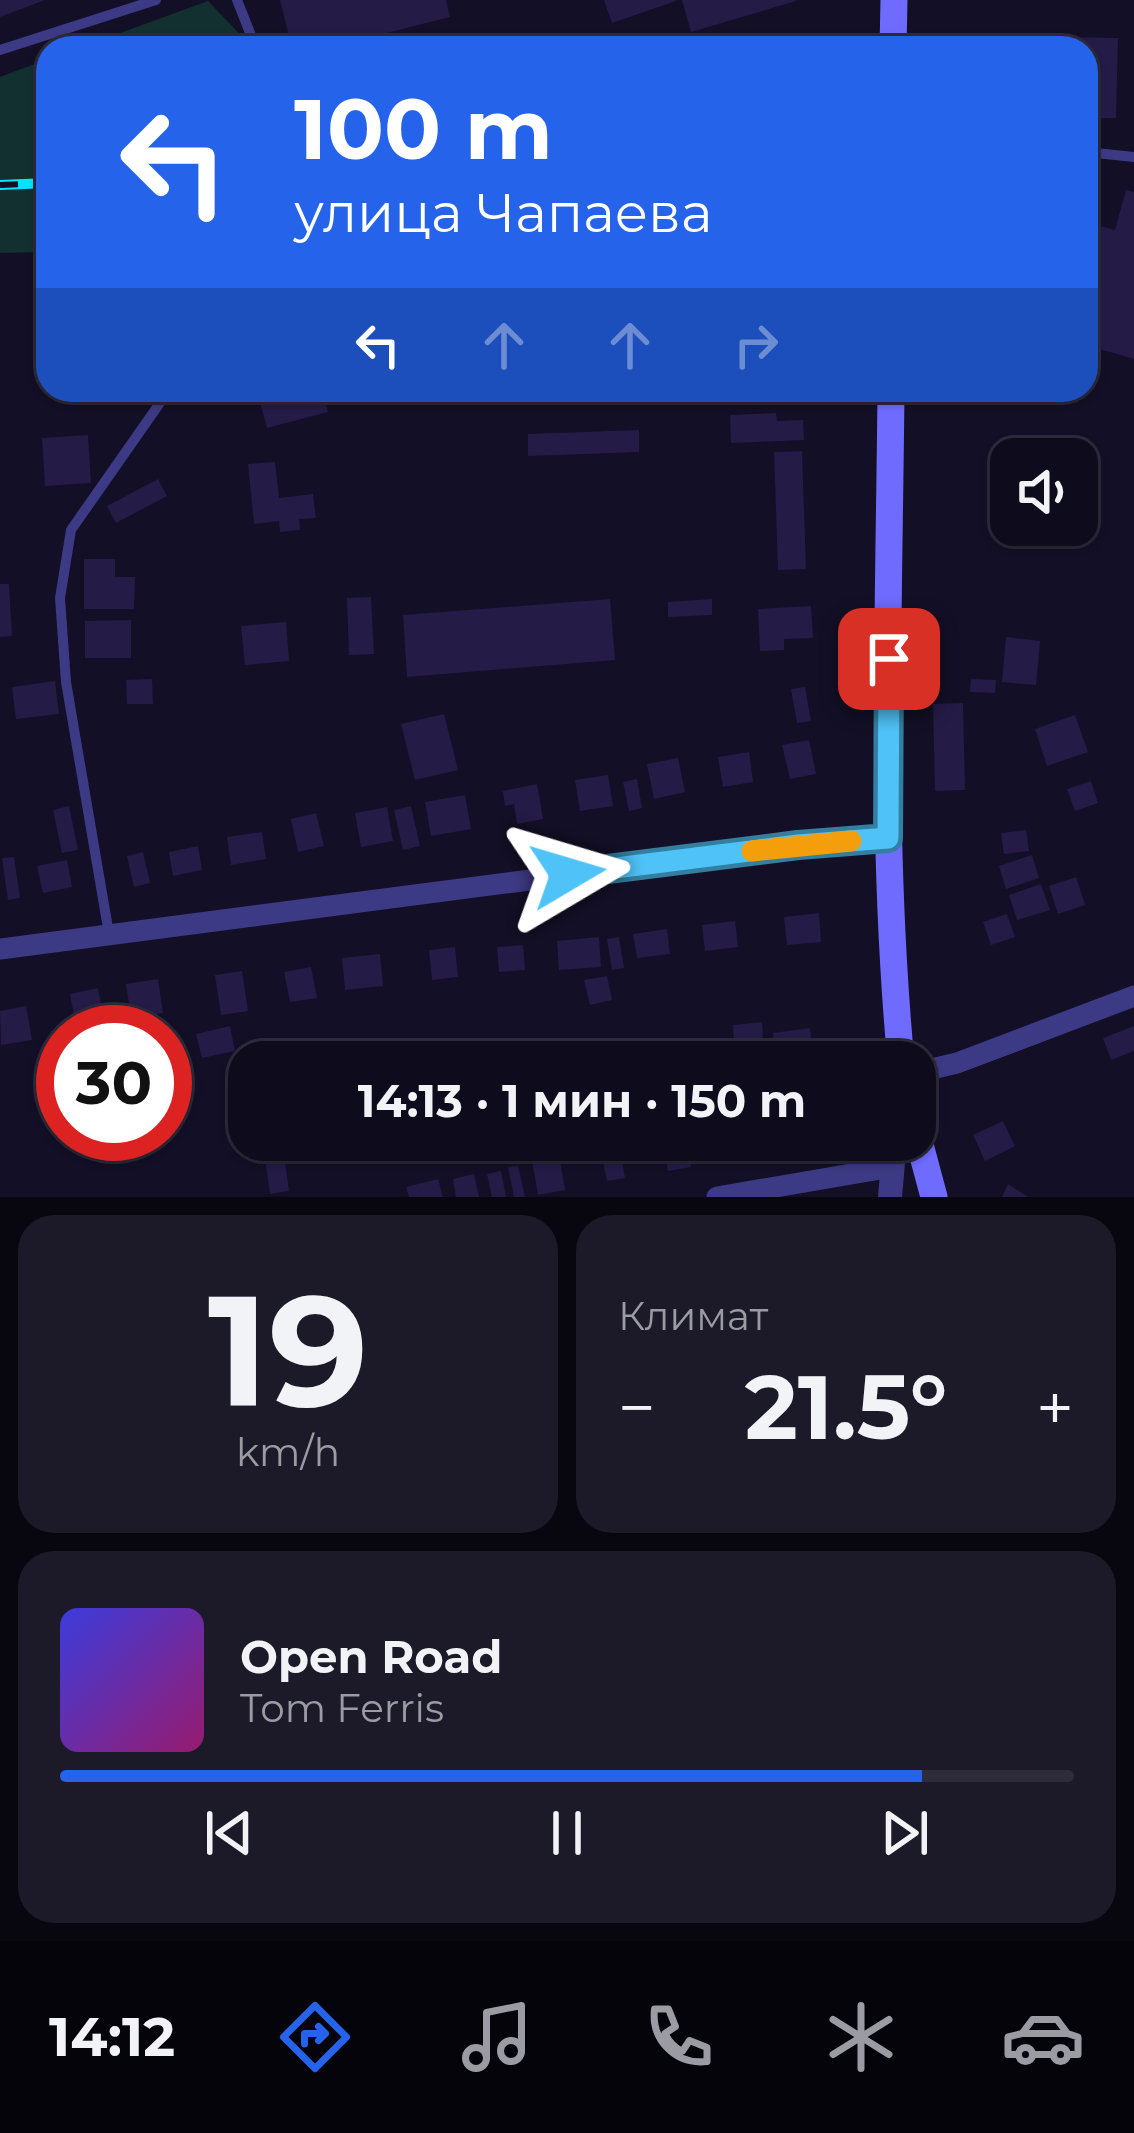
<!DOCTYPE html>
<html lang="ru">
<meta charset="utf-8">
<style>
:root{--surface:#0e0b1c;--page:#1c1929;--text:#f1f3f6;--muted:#9b9ba3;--line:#2e2b3b;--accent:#2563eb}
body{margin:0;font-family:Montserrat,sans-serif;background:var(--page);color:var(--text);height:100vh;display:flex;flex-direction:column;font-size:45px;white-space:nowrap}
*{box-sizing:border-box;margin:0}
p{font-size:39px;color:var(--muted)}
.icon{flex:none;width:66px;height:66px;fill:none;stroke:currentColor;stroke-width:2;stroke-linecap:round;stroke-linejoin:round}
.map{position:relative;height:1197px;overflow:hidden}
.details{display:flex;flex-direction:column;gap:18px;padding:18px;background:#08060f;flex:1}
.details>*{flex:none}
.guide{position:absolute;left:36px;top:36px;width:1062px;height:366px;border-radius:36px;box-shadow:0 3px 9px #0004,0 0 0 3px var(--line);background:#2563eb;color:#fff;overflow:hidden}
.tools{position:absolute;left:990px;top:438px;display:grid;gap:24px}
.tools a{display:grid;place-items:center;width:108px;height:108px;border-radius:24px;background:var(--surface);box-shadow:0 3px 9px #0004,0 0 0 3px var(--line);font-size:60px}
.speed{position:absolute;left:36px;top:1005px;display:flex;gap:24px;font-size:60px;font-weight:700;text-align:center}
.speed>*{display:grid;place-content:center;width:156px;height:156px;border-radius:50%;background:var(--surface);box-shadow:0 3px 9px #0004,0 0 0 3px var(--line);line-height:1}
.speed .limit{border:18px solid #d22;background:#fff;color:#111}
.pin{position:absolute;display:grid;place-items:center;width:102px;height:102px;color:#fff;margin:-51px;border-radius:24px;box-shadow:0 6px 18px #0006}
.me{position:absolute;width:132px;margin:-66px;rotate:83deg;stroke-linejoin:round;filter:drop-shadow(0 0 9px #0008)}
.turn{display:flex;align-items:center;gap:42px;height:252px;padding:0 60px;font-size:54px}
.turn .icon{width:156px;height:156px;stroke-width:2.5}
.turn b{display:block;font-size:84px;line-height:102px}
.lanes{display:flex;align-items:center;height:114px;padding:0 60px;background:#0003;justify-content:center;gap:60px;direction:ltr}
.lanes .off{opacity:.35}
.big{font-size:90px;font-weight:700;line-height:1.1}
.details .card{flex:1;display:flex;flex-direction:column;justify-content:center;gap:18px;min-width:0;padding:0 42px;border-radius:36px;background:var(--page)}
.details .dial{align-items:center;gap:0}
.dial b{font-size:156px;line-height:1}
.song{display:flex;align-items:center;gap:36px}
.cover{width:144px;height:144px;border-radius:18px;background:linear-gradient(135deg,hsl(240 70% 55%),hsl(320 70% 35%))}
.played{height:12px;border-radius:6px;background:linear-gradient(90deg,var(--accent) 85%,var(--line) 85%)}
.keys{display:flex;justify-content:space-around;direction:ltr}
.heat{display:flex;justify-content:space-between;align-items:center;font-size:66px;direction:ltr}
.details .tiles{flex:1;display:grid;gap:18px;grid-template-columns:1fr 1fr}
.card:last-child{grid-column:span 2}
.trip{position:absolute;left:228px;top:1041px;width:708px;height:120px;border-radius:36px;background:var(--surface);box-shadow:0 3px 9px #0004,0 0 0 3px var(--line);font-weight:700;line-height:120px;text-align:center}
.dock{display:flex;height:192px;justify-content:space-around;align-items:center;background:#06040b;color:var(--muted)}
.dock .icon{width:84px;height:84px}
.dock .selected{color:var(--accent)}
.dock b{font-size:54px;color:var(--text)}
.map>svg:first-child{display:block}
.green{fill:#12302f}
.building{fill:#241b47}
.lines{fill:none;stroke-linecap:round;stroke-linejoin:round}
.service{stroke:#3d3a85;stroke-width:10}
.minor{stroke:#3d3a85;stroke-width:21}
.tertiary{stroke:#3d3a85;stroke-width:24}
.secondary{stroke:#6f6bff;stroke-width:27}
.rail-casing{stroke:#00e5ff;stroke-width:10}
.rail{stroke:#130f26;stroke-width:6;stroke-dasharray:18;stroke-linecap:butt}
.route-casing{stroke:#337fa1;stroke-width:30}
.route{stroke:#4fc3f7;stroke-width:21}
.slow{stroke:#f59e0b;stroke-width:21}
</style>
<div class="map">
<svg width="1134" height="1197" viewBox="0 0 1134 1197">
<rect width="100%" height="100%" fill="#130f26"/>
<path class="green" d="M 208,1 L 253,48 L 79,48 Z
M 48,59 L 48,252 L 0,253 L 0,77 Z"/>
<path class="building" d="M 0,0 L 45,0 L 0,17 Z
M 280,0 L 446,0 L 450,17 L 327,48 L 292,48 Z
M 604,0 L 676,0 L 676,1 L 612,23 Z
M 682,0 L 796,0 L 796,1 L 691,32 Z
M 461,37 L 463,48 L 419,48 L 419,46 Z
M 1068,37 L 1118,38 L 1116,118 L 1086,118 L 1086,48 L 1067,48 Z
M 1126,190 L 1134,192 L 1134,359 L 1086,345 L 1086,222 L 1115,230 Z
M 306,390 L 322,390 L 328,412 L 267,428 L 260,402 Z
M 774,390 L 805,390 L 805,399 L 775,401 Z
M 776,413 L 777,421 L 803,420 L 804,440 L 731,443 L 730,415 Z
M 639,430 L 639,452 L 528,456 L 528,434 Z
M 88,435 L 91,483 L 45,486 L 42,438 Z
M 802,451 L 806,569 L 778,570 L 774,452 Z
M 275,462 L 279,498 L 313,494 L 316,518 L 299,519 L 300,530 L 280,532 L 279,521 L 254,524 L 248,464 Z
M 158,479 L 167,496 L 116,523 L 107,506 Z
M 84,559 L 115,559 L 115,577 L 135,577 L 134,609 L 84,609 Z
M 0,584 L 9,584 L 12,636 L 0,637 Z
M 371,597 L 374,654 L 349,655 L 347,598 Z
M 610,599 L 615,660 L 407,677 L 403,615 Z
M 712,599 L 712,615 L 668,617 L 668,602 Z
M 811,606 L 813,638 L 784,639 L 784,650 L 760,651 L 758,609 Z
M 131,620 L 131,658 L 85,658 L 85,621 Z
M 286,622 L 289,661 L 245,665 L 241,626 Z
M 1006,637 L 1040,641 L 1036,685 L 1002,682 Z
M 152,679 L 153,704 L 127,704 L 126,680 Z
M 971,679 L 996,680 L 995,693 L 970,692 Z
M 55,681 L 59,714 L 16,719 L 12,687 Z
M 805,687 L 811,721 L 797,723 L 791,689 Z
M 963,703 L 965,790 L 935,791 L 933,704 Z
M 444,714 L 458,770 L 415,780 L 401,724 Z
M 1075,715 L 1088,752 L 1047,766 L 1035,729 Z
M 809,740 L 816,774 L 790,779 L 782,745 Z
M 749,752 L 753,782 L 723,787 L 718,757 Z
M 678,758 L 685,792 L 654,799 L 647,764 Z
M 608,775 L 613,806 L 580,811 L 575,780 Z
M 637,779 L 642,808 L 629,811 L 623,782 Z
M 1091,781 L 1098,803 L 1075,811 L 1067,789 Z
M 537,784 L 543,819 L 517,824 L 514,804 L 505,806 L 503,791 Z
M 465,795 L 471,829 L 431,836 L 425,802 Z
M 69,806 L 78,850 L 62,853 L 53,810 Z
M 411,806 L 420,846 L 403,850 L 394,810 Z
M 387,807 L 393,841 L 361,847 L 355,813 Z
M 316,813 L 324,846 L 298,852 L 291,819 Z
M 1026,830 L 1029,851 L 1004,854 L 1001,833 Z
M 262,832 L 266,859 L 231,865 L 227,837 Z
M 198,846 L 202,870 L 173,876 L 169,852 Z
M 143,852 L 150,883 L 134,887 L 127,856 Z
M 1032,855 L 1039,878 L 1006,889 L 999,866 Z
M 14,857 L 20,898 L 8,900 L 2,858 Z
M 67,860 L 72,887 L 43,893 L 37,866 Z
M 1076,877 L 1085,905 L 1058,914 L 1049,886 Z
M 1041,884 L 1050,910 L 1017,920 L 1009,895 Z
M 819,913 L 821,942 L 787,945 L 784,917 Z
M 1007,914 L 1015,937 L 991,945 L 983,922 Z
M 735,921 L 738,947 L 705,951 L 702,925 Z
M 667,929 L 670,954 L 637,958 L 633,934 Z
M 599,937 L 601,967 L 559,970 L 557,941 Z
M 619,937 L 624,968 L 612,970 L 607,939 Z
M 523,945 L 525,970 L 499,972 L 497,947 Z
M 455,947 L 458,977 L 432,980 L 429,950 Z
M 380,954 L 383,986 L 345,990 L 342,958 Z
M 311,967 L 317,998 L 290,1002 L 284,972 Z
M 242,971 L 248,1011 L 221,1015 L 215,975 Z
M 607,976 L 612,1000 L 590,1005 L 584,980 Z
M 158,979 L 163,1013 L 131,1018 L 126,984 Z
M 98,988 L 104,1021 L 76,1026 L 70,994 Z
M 26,1006 L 32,1040 L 1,1045 L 0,1011 Z
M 762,1022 L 763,1039 L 734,1042 L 733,1025 Z
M 230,1026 L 235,1051 L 202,1058 L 196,1034 Z
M 1134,1026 L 1134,1051 L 1111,1060 L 1103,1038 Z
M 810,1028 L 814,1062 L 777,1062 L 773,1033 Z
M 1003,1121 L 1015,1146 L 985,1161 L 973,1135 Z
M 445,1140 L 459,1140 L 462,1153 L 448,1155 Z
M 663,1140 L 687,1140 L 691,1167 L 668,1171 Z
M 759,1140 L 761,1151 L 725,1158 L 723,1145 Z
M 771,1140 L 819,1140 L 820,1145 L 773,1153 Z
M 282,1141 L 289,1191 L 270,1194 L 263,1143 Z
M 620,1149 L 625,1178 L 607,1181 L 601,1152 Z
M 559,1155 L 565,1190 L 538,1195 L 532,1160 Z
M 518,1166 L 525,1197 L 514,1197 L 508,1167 Z
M 501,1171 L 506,1197 L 492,1197 L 487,1174 Z
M 474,1174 L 479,1197 L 456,1197 L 453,1179 Z
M 438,1179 L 443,1197 L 409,1197 L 406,1187 Z
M 1008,1184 L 1028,1197 L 1002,1197 Z"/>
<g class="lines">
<path class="service" d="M 237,0 L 256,48
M 0,50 L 156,0
M 1086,152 L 1134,157
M 109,934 L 66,682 L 60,598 L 71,530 L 169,390"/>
<path class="minor" d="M 0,949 L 798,845 L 888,838
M 915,1073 L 957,1063 L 1134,996
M 717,1197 L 892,1167"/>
<path class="tertiary" d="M 890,1197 L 895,1140"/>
<path class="secondary" d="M 893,48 L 894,0
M 891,390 C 889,614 880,839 901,1062
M 915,1126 L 934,1197"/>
<g class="rail-casing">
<path id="rail" d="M 0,185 L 48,183"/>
</g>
<use href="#rail" class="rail"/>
</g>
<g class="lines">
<g class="route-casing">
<path id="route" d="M 568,874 L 798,845 L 888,838 L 889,659"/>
</g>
<use href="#route" class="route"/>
<path class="slow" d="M 752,851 L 851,841"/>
</g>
</svg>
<div class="tools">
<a><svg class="icon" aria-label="sound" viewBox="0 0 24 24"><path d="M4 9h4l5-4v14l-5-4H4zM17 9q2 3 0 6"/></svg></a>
</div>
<div class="speed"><div class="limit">30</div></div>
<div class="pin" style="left:889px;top:659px;background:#d93025"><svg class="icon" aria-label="arrive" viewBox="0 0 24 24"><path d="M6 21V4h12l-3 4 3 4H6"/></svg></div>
<svg class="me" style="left:568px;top:874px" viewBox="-20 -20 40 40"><path d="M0-17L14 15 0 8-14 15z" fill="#4fc3f7" stroke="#fff" stroke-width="4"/></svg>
<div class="trip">14:13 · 1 мин · 150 m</div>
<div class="guide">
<div class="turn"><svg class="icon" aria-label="left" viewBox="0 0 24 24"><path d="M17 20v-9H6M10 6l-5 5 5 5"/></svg><div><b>100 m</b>улица Чапаева</div></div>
<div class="lanes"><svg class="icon" aria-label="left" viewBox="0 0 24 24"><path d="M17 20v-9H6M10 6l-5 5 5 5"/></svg><svg class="icon off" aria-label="ahead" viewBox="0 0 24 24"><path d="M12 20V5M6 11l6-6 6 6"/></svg><svg class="icon off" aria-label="ahead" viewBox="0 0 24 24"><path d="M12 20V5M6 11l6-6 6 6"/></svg><svg class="icon off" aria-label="right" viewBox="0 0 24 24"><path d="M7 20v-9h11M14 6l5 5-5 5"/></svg></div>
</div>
</div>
<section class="details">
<div class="tiles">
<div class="card dial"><b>19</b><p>km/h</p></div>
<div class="card"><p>Климат</p>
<div class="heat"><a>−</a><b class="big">21.5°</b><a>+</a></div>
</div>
<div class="card">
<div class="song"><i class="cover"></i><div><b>Open Road</b><p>Tom Ferris</p></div></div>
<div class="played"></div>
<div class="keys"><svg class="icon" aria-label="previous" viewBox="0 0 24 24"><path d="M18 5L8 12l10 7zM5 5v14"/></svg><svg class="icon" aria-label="pause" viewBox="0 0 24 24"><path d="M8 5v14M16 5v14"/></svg><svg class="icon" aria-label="next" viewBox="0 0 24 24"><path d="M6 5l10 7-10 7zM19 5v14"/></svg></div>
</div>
</div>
</section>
<nav class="dock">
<b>14:12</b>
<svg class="icon selected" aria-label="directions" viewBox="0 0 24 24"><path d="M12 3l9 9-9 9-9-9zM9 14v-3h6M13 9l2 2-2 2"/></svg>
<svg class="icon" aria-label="music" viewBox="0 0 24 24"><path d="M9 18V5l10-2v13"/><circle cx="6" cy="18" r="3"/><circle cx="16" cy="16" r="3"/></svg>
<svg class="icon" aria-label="phone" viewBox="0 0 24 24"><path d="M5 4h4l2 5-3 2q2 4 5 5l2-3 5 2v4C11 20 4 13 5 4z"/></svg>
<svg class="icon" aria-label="climate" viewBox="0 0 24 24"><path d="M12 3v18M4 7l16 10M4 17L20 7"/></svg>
<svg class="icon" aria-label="car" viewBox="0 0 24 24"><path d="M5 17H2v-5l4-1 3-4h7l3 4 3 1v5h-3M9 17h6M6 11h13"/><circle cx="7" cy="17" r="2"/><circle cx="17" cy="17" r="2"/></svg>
</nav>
